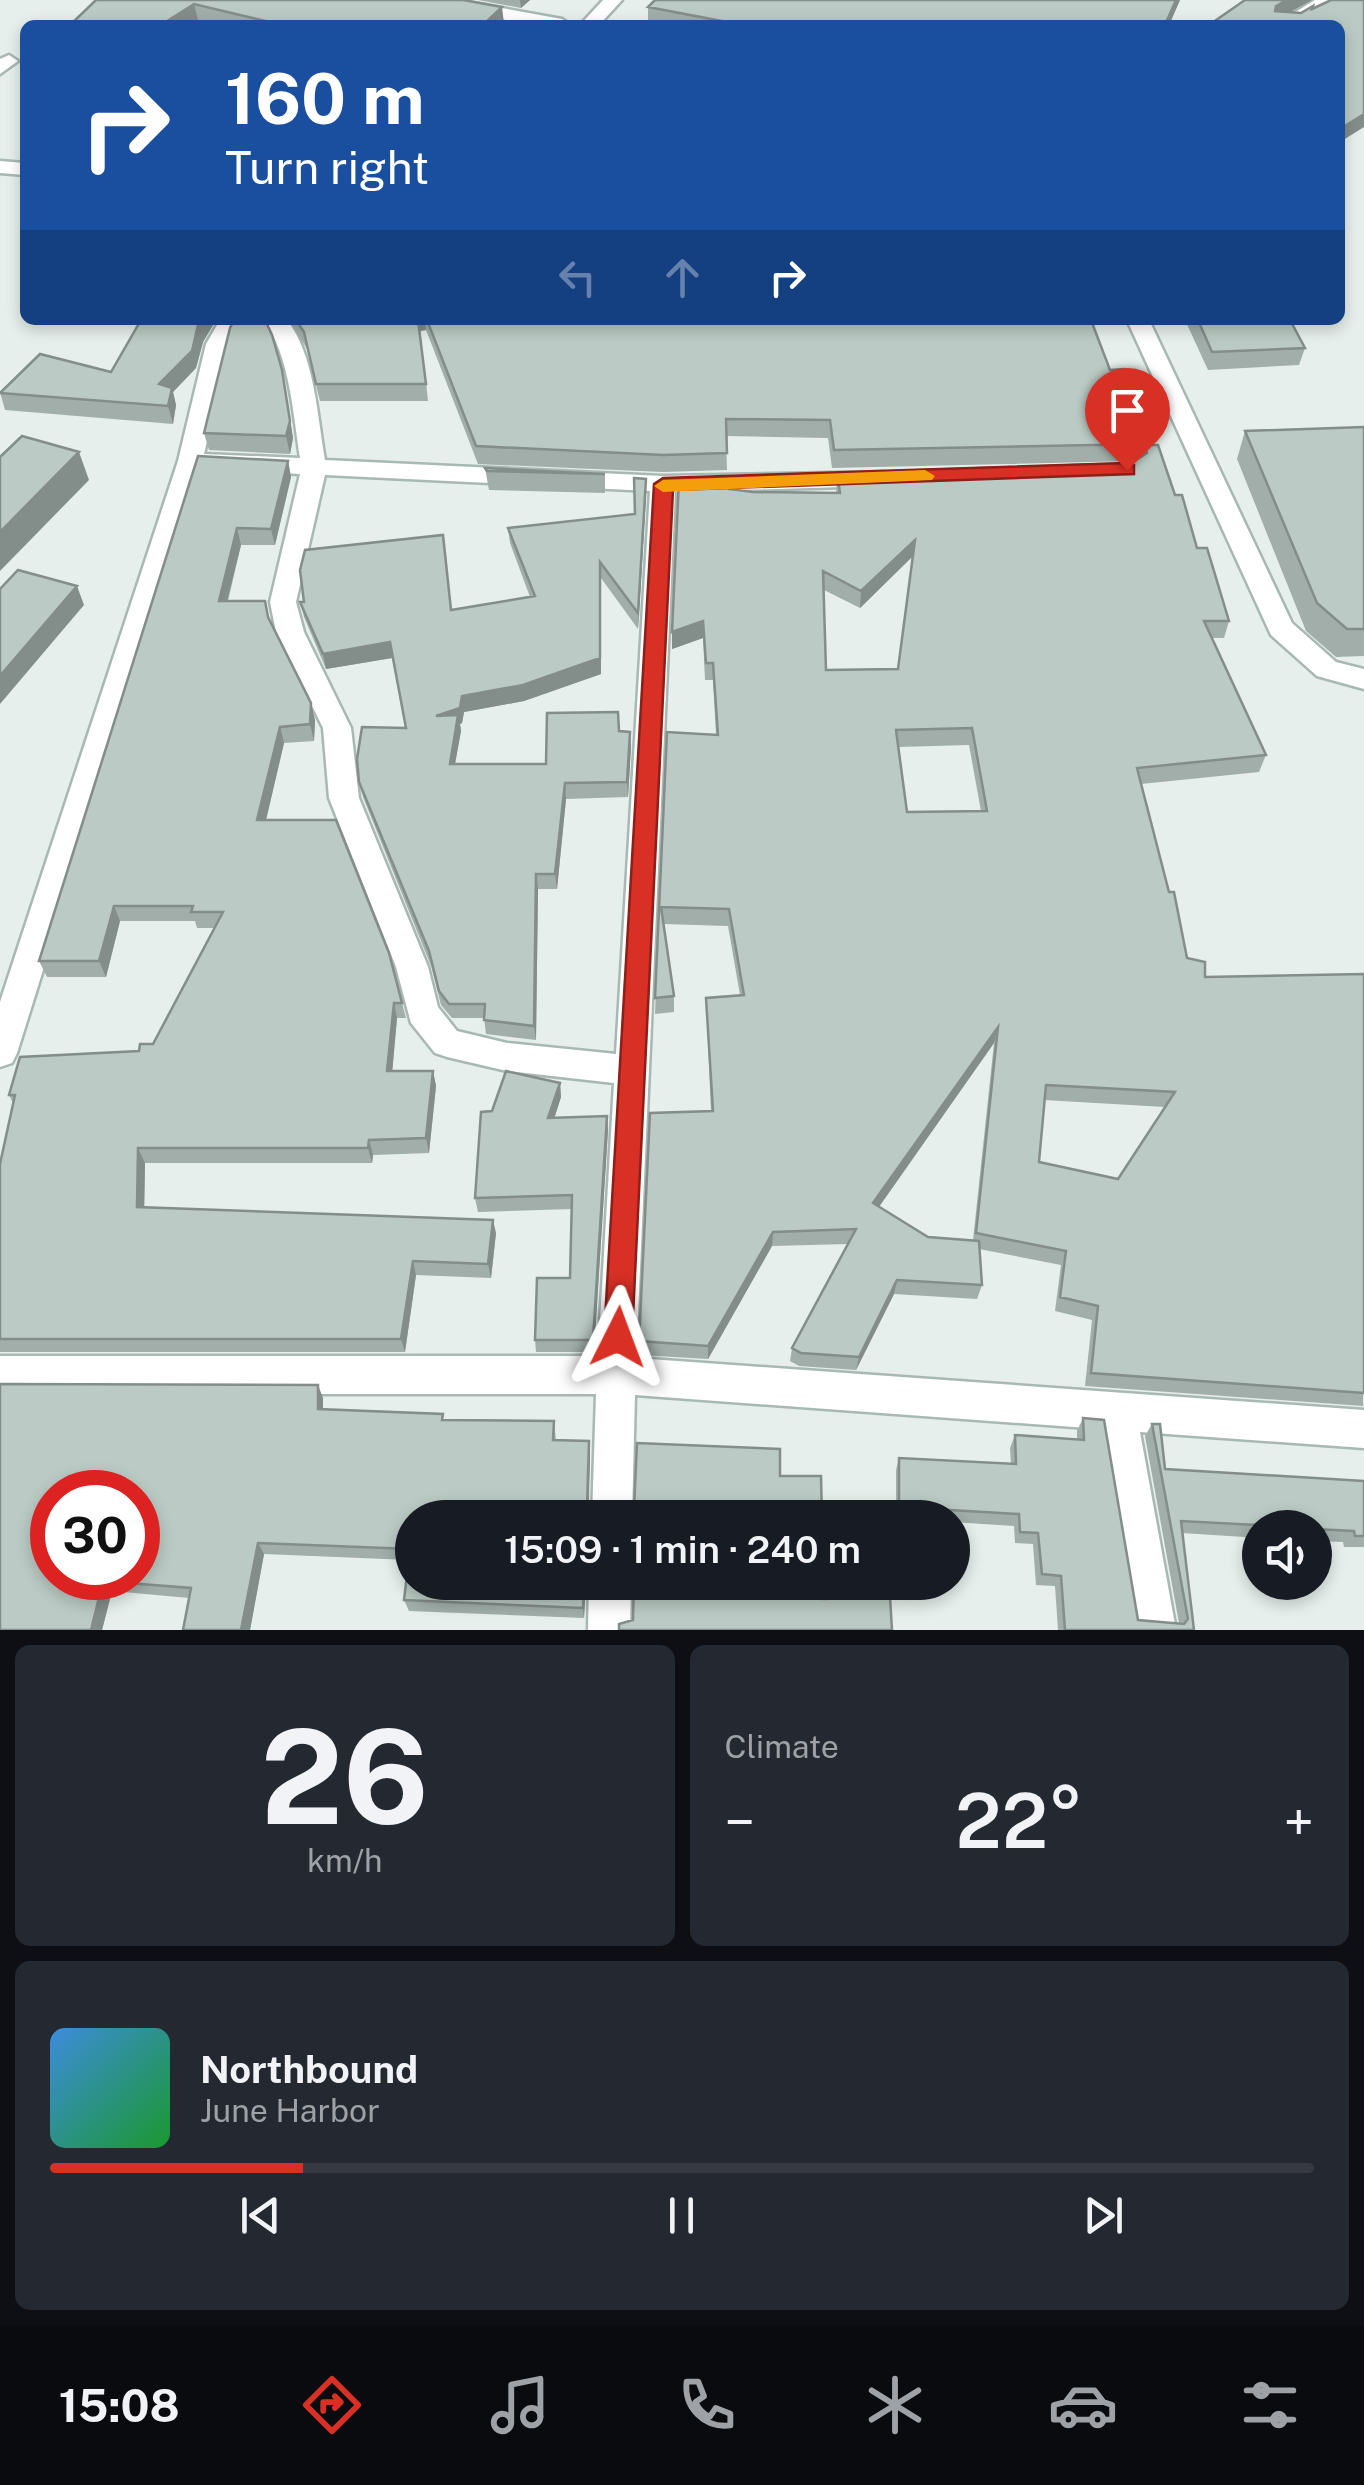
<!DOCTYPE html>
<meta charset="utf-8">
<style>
:root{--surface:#171b24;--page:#242831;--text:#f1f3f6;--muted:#9ea1a6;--line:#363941;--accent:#d93025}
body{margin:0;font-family:"Public Sans",sans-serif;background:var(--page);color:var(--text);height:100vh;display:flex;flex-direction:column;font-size:38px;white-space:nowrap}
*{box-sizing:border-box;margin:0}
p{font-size:32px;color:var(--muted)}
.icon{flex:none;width:55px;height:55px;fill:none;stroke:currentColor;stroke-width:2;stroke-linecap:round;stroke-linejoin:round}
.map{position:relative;height:1630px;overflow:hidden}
.drawer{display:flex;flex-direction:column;gap:15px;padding:15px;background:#0d0f14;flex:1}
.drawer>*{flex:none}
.guide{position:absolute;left:20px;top:20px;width:1325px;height:305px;border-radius:15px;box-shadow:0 5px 15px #0003;background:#1a4fa0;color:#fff;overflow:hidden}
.buttons{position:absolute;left:1242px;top:1510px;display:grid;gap:20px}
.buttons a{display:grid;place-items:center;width:90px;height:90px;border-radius:50%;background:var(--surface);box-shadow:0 5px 15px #0003;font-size:50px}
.speed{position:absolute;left:30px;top:1470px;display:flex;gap:20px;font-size:50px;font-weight:700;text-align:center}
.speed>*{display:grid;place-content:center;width:130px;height:130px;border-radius:50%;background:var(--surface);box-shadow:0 5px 15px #0003;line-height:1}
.speed .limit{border:15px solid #d22;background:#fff;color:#111}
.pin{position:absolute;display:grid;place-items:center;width:85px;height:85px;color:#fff;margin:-102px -42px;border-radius:50% 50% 50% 0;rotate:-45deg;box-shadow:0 0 10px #0007}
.pin .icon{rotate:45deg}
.me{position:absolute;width:110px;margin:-55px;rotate:3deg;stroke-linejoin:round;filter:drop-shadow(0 0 8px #0008)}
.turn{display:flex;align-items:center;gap:35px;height:210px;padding:0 40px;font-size:45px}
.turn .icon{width:130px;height:130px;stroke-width:2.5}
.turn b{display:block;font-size:70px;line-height:85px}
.lanes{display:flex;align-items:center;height:95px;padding:0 40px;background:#0003;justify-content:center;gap:50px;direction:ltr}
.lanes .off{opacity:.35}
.big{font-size:75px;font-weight:600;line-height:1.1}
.drawer .tile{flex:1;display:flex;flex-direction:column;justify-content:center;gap:15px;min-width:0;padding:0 35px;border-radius:15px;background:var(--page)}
.drawer .dial{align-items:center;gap:0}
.dial b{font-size:130px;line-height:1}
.song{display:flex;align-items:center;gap:30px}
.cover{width:120px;height:120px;border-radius:15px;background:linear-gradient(135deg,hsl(210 70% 55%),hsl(130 70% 35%))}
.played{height:10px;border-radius:5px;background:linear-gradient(90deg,var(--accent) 20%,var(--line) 20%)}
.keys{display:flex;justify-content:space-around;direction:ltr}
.heat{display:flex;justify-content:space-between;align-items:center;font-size:55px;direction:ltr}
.drawer .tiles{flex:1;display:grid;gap:15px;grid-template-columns:1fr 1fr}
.tile:last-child{grid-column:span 2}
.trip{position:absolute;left:395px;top:1500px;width:575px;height:100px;border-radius:50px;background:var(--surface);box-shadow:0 5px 15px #0003;font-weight:600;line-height:100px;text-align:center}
.tabs{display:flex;height:160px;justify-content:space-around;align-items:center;background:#090b0e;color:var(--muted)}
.tabs .icon{width:70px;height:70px}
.tabs .on{color:var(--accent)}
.tabs b{font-size:45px;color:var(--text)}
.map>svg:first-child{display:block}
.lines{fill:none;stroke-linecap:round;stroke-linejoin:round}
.street-casing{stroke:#a8b8b2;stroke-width:5}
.street{fill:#fff;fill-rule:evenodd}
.wall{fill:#a1aea9;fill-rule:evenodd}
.shaded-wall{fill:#838d89}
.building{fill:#bbcac4;stroke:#838d89;stroke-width:2.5;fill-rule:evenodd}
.route{fill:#d93025;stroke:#8d1f18;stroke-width:2.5}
.slow{fill:#f59e0b}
</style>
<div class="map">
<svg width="1364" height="1630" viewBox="0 0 1364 1630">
<rect width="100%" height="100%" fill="#e6efeb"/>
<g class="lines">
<g class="street-casing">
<path id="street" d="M 419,0 L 457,0 L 562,19 L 571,25 L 532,25 L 428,5 Z
M 603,0 L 622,0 L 599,25 L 580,25 Z
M 1315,0 L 1337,0 L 1297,25 L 1274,25 Z
M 9,55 L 18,61 L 0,74 L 0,59 Z
M 0,161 L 25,163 L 25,175 L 0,173 Z
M 220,320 L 242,320 L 230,344 L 204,454 L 300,458 C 293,414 290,357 264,320 L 287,320 C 315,356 317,416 325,460 L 663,476 L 885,472 L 889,478 L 876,486 L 675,492 L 636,1358 L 1364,1410 L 1364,1448 L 1140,1432 L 1176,1630 L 1134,1630 L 1101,1429 L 635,1395 L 632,1518 L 592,1518 L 596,1394 L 0,1394 L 0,1356 L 598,1356 L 614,1083 L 507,1071 L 447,1057 L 435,1053 L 411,1023 L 396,967 L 329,798 L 323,728 L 276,632 L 270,602 L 300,474 L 200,469 L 17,1053 L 12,1063 L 0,1067 L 0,1002 L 178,461 L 206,344 ZM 325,475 L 650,491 L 616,1054 L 507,1043 L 457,1031 L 438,1007 L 428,967 L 359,798 L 351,728 L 304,632 L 296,602 Z
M 1127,320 L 1149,320 L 1292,623 L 1336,662 L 1364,669 L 1364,689 L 1317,676 L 1271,635 Z
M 589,1582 L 631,1582 L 630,1630 L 588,1630 Z"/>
</g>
<use href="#street" class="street"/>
</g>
<path class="wall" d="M 96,0 L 463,0 L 504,23 L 502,25 L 219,25 Z
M 478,0 L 530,0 L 521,8 Z
M 1180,0 L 1169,25 L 658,25 L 648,23 L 648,7 Z
M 141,320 L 216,320 L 203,342 L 196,368 L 173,392 L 176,405 L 173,424 L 5,410 L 0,392 L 111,372 Z
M 289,320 L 1091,320 L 1110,370 L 1175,495 L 1229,621 L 1224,638 L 1212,638 L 1266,755 L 1259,772 L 1141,784 L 1187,958 L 1205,977 L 1364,974 L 1363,1406 L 1085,1386 L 1092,1320 L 1055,1311 L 1061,1265 L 979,1249 L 982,1285 L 977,1299 L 894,1294 L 856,1370 L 799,1366 L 790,1361 L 792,1348 L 848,1244 L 772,1246 L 708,1359 L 640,1355 L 639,1341 L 711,1111 L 706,998 L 740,995 L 728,926 L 663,924 L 674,996 L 674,1012 L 655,1014 L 667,732 L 716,735 L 713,680 L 705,680 L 703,638 L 672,649 L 672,632 L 729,489 L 753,492 L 836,493 L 837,473 L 1131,463 L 1134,461 L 832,468 L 828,438 L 726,436 L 727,470 L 663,472 L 478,464 L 426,330 L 420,331 L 428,401 L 320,401 L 307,349 ZM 912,557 L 898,669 L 826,670 L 824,590 L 860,608 ZM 969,745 L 981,811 L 907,812 L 898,747 ZM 994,1043 L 973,1240 L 928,1237 L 879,1207 ZM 1044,1100 L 1165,1107 L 1118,1179 L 1039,1162 Z
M 1185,320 L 1290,320 L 1305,348 L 1299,365 L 1208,370 Z
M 285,387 L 293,438 L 290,454 L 209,450 L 204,433 Z
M 1364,427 L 1364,656 L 1336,657 L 1306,631 L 1237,459 L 1245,431 Z
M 198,456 L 288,461 L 291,477 L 275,545 L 241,545 L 228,601 L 270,620 L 315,720 L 314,741 L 284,743 L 266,820 L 402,1003 L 406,1018 L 397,1018 L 392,1071 L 433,1071 L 436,1086 L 429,1153 L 373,1155 L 372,1163 L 145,1163 L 144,1207 L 496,1233 L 491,1278 L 416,1275 L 405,1352 L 0,1352 L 0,1164 L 13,1103 L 9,1095 L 139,1051 L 153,1044 L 214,928 L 197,928 L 195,921 L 120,921 L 106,977 L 47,977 L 39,961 Z
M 485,468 L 605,474 L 605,493 L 489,490 Z
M 646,495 L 638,629 L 601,578 L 601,674 L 524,701 L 464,712 L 462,723 L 460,724 L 461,731 L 455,764 L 546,764 L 619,731 L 631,747 L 628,797 L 566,799 L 557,889 L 538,889 L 536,1040 L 486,1034 L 484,1018 L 452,1018 L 441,1005 L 431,966 L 363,797 L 359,782 L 406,728 L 392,658 L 326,669 L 304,617 L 300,602 L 452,610 L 530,597 L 510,543 L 508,528 L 635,514 Z
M 560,1083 L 561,1097 L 554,1118 L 607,1116 L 608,1130 L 594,1352 L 536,1352 L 535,1340 L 570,1278 L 572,1209 L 478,1212 L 475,1198 L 492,1111 Z
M 323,1398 L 323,1410 L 445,1420 L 554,1421 L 556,1440 L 589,1441 L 590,1453 L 589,1508 L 591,1511 L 634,1509 L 780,1476 L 412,1582 L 586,1582 L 584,1618 L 409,1611 L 404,1600 L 409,1560 L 264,1554 L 250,1630 L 183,1630 L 189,1598 L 112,1591 L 102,1630 L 0,1630 Z
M 1083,1418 L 1138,1620 L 1179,1623 L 1145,1436 L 1152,1424 L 1165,1469 L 1364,1481 L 1364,1547 L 1344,1547 L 1343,1542 L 1315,1541 L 1315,1528 L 1260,1528 L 1260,1538 L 1182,1533 L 1194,1630 L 1058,1630 L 1055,1586 L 1036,1585 L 1033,1544 L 1015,1543 L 1014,1526 L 952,1522 L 952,1518 L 896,1518 L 896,1470 L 899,1458 L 1011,1464 L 1010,1448 L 1015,1435 L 1077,1440 L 1077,1431 Z"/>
<path class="shaded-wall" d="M 520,0 L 530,0 L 521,8 Z
M 1176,0 L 1180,0 L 1169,25 L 1165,25 Z
M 1287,0 L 1312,0 L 1272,22 L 1276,6 Z
M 194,4 L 198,20 L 189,25 L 161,25 Z
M 502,7 L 504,23 L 502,25 L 484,25 Z
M 1364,114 L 1364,127 L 1340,142 L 1340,129 Z
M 201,320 L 216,320 L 203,342 L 196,368 L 173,392 L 176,405 L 173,424 L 168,406 L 159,384 Z
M 418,320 L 425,320 L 426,330 L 420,331 L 428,401 Z
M 282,370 L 293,438 L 290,454 L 286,436 Z
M 79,452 L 89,480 L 0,571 L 0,532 Z
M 288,461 L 291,477 L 275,545 L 271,529 Z
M 646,479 L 646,495 L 638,629 L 638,613 Z
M 237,528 L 241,545 L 223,617 L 219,601 Z
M 915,540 L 912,557 L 860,608 L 861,591 Z
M 600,562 L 601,674 L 524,701 L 464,712 L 462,723 L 460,724 L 461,731 L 452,780 L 436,716 Z
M 77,586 L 84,605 L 0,704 L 0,676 Z
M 703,621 L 703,638 L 672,649 L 672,632 Z
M 390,642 L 392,658 L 326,669 L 323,654 Z
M 311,703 L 315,720 L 314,741 L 310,724 Z
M 280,727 L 284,743 L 262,837 L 257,820 Z
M 630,732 L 631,747 L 628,797 L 627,782 Z
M 565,783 L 566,799 L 557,889 L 555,874 Z
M 536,874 L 538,889 L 536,1040 L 534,1026 Z
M 114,906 L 120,921 L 106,977 L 99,961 Z
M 394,1003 L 397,1018 L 391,1086 L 387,1071 Z
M 998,1027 L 994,1043 L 871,1218 L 873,1203 Z
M 433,1071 L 436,1086 L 429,1153 L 426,1138 Z
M 560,1083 L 561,1097 L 550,1132 L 548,1118 Z
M 607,1116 L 608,1130 L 594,1352 L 593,1340 Z
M 369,1140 L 373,1155 L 372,1163 L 368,1148 Z
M 138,1148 L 145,1163 L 144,1221 L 137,1207 Z
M 493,1220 L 496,1233 L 491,1278 L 488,1264 Z
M 773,1232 L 772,1246 L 708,1359 L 708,1346 Z
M 413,1261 L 416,1275 L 405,1352 L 401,1339 Z
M 897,1280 L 894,1294 L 856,1370 L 859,1357 Z
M 318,1385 L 323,1398 L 323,1422 L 318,1409 Z
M 589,1441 L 590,1453 L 588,1518 L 587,1507 Z
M 258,1543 L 264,1554 L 250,1630 L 241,1630 Z
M 103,1581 L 112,1591 L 102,1630 L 91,1630 Z
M 584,1582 L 586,1582 L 584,1618 L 583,1608 Z"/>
<path class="building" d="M 96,0 L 463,0 L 502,7 L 484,24 L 493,25 L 282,25 L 194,4 L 161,25 L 70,25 Z
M 655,0 L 1176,0 L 1165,25 L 868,25 L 863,22 L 861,25 L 731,25 L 732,23 L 648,7 Z
M 1245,0 L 1287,0 L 1276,6 L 1275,11 L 1301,13 L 1313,6 L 1312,9 L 1331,0 L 1364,0 L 1364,114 L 1340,129 L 1340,25 L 1209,25 Z
M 141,320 L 201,320 L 198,325 L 192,351 L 159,384 L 172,388 L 168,406 L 0,393 L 40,354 L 111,372 Z
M 234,320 L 265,320 L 272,335 L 282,370 L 290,421 L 286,436 L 204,433 L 230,328 Z
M 296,320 L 418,320 L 426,384 L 316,384 L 304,332 Z
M 427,320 L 1091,320 L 1110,370 L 1124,369 L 1149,445 L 1158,445 L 1175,495 L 1182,495 L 1197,548 L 1207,548 L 1229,621 L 1204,621 L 1266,755 L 1137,768 L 1169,892 L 1174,892 L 1187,958 L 1205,962 L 1205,977 L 1364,974 L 1364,1393 L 1091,1373 L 1098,1306 L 1060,1297 L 1066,1251 L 976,1233 L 998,1027 L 873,1203 L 928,1237 L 979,1241 L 982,1285 L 897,1280 L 859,1357 L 801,1353 L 792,1348 L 856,1229 L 773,1232 L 708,1346 L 639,1341 L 650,1113 L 713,1111 L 706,998 L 744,995 L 729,909 L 661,907 L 674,996 L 655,998 L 667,732 L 718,735 L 713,663 L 706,663 L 703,621 L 672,632 L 679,478 L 728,477 L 729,489 L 753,492 L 840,493 L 837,473 L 1131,463 L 1147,453 L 1144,444 L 834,450 L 830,420 L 726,419 L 727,453 L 663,455 L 476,446 ZM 915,540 L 898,669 L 826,670 L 823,571 L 861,591 ZM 972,728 L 987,811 L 907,812 L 896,730 ZM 1046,1085 L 1175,1092 L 1118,1179 L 1039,1162 Z
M 1198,320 L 1290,320 L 1305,348 L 1212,352 Z
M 1364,427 L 1364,629 L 1347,629 L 1317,603 L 1245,431 Z
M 22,436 L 79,452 L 0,532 L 0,457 Z
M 198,456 L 288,461 L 271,529 L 237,528 L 219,601 L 265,601 L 268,617 L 311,703 L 310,724 L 280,727 L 257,820 L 336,820 L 389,953 L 402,1003 L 394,1003 L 387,1071 L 433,1071 L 426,1138 L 369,1140 L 368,1148 L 138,1148 L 137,1207 L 493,1220 L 488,1264 L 413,1261 L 401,1339 L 0,1339 L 0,1164 L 15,1095 L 9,1095 L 20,1057 L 139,1051 L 140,1044 L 153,1044 L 223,912 L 191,912 L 193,906 L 114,906 L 99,961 L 39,961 Z
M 485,468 L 605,474 L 487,471 Z
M 634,478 L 646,479 L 638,613 L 600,562 L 600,658 L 523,685 L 462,696 L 460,708 L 436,716 L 458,715 L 450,764 L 546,764 L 547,713 L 618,712 L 619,731 L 630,732 L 627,782 L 565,783 L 555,874 L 536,874 L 534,1026 L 484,1020 L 485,1004 L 449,1004 L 439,991 L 429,951 L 359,782 L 357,759 L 362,727 L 406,728 L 390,642 L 323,654 L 300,602 L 304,602 L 300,570 L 305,550 L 443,535 L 451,610 L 535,596 L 508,528 L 635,514 Z
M 18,570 L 77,586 L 0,676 L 0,589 Z
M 506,1071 L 560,1083 L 548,1118 L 607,1116 L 593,1340 L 535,1340 L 537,1278 L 570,1278 L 572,1195 L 475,1198 L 481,1112 L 492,1111 Z
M 0,1384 L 318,1385 L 318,1409 L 443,1414 L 442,1420 L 554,1421 L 553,1440 L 589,1441 L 587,1507 L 591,1511 L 634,1509 L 637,1443 L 780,1449 L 780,1476 L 821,1476 L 822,1518 L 412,1518 L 412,1582 L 584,1582 L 583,1608 L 404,1600 L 410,1549 L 258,1543 L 241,1630 L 183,1630 L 191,1588 L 103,1581 L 91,1630 L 0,1630 ZM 52,1492 L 138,1492 L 138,1578 L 52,1578 Z
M 1083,1418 L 1104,1420 L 1138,1620 L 1184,1624 L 1188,1619 L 1152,1424 L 1160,1424 L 1165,1469 L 1364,1481 L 1364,1536 L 1355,1536 L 1354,1531 L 1315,1529 L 1315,1528 L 1181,1521 L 1194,1630 L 1065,1630 L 1061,1576 L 1042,1574 L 1038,1533 L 1020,1532 L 1019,1514 L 899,1507 L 899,1458 L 1016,1464 L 1015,1435 L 1084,1440 Z
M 634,1582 L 823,1582 L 824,1599 L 890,1597 L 892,1630 L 619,1630 L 619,1624 L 633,1620 Z"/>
<path class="route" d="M 1127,463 L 1134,465 L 1134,474 L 673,490 L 632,1337 L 628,1347 L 618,1351 L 608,1347 L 604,1337 L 654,484 L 663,478 Z"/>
<path class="slow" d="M 925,470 L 935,476 L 932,480 L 663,492 L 654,486 L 663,480 Z"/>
</svg>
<div class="buttons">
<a><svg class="icon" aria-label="sound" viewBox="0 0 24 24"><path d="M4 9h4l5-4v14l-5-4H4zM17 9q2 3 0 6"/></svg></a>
</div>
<div class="speed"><div class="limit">30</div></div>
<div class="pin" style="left:1127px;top:470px;background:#d93025"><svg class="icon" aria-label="arrive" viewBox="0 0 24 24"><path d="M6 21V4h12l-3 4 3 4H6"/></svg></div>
<svg class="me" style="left:618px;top:1337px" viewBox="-20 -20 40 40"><path d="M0-17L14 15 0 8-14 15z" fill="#d93025" stroke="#fff" stroke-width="4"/></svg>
<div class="trip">15:09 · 1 min · 240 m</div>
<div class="guide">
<div class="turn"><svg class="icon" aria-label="right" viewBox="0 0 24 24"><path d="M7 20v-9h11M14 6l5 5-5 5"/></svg><div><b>160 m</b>Turn right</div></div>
<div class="lanes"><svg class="icon off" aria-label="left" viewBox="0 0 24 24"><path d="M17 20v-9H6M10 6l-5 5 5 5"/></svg><svg class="icon off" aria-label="ahead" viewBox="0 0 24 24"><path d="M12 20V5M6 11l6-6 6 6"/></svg><svg class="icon" aria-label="right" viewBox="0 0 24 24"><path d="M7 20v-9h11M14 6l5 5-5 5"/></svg></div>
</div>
</div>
<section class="drawer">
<div class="tiles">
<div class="tile dial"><b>26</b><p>km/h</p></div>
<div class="tile"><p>Climate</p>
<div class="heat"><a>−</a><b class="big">22°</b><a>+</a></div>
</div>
<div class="tile">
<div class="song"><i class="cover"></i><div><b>Northbound</b><p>June Harbor</p></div></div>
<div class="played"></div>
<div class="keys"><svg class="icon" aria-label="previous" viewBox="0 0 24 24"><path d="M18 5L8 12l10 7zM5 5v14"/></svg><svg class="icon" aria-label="pause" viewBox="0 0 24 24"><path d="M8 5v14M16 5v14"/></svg><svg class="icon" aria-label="next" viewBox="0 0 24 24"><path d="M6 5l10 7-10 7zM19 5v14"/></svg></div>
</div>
</div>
</section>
<nav class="tabs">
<b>15:08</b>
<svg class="icon on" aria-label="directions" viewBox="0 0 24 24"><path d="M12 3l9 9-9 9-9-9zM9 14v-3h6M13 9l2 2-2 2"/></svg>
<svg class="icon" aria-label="music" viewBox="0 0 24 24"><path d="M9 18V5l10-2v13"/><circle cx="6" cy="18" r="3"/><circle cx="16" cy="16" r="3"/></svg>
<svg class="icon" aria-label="phone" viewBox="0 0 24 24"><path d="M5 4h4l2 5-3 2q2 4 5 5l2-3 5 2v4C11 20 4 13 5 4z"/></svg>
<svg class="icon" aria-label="climate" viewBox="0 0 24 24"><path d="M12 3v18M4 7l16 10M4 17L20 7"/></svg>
<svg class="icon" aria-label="car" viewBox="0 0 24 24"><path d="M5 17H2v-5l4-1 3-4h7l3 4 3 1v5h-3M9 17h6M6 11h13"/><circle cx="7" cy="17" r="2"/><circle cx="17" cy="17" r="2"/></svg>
<svg class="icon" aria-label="filters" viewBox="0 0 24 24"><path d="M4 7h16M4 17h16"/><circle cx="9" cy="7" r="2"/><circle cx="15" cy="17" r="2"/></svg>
</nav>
